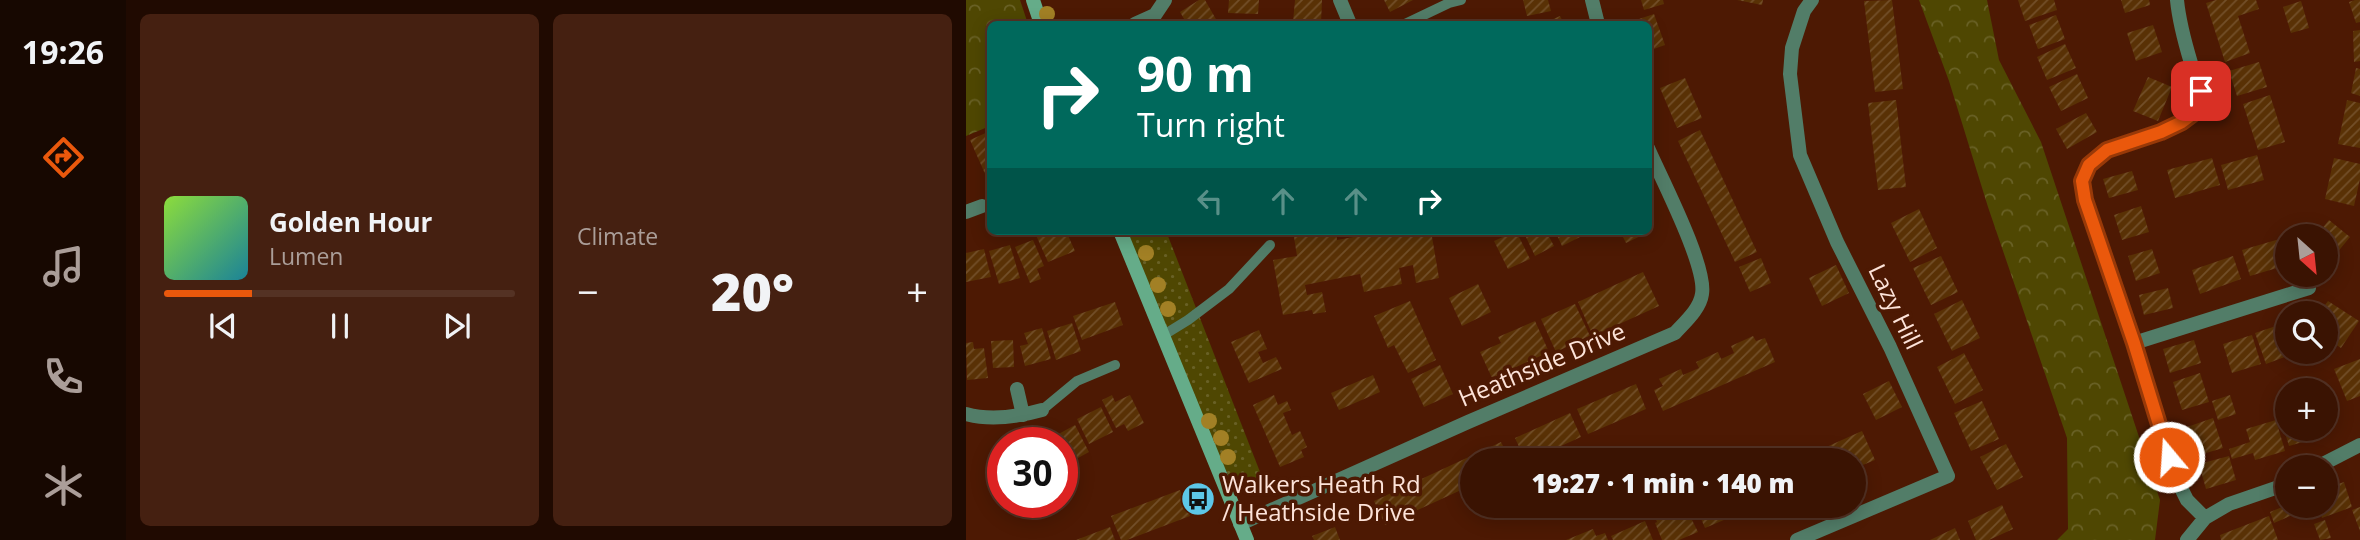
<!DOCTYPE html>
<meta charset="utf-8">
<style>
:root{--surface:#3a1302;--page:#452011;--text:#f1f3f6;--muted:#ab9e99;--line:#543224;--accent:#ea580c}
body{margin:0;font-family:"Open Sans",sans-serif;background:var(--page);color:var(--text);height:100vh;display:flex;flex-direction:column;font-size:26px;white-space:nowrap}
*{box-sizing:border-box;margin:0}
p{font-size:23px;color:var(--muted)}
.icon{flex:none;width:38px;height:38px;fill:none;stroke:currentColor;stroke-width:2;stroke-linecap:round;stroke-linejoin:round}
.map{position:relative;flex:1;overflow:hidden}
.side{display:flex;flex-direction:column;gap:14px;padding:14px;background:#200a01;width:840px}
.side>*{flex:none}
.banner{position:absolute;left:21px;top:21px;width:665px;height:214px;border-radius:10px;box-shadow:0 4px 18px #0003,0 0 0 2px var(--line);background:#00695c;color:#fff;overflow:hidden}
.needle{width:46px;rotate:153deg}
.tools{position:absolute;left:1309px;top:224px;display:grid;gap:14px}
.tools a{display:grid;place-items:center;width:63px;height:63px;border-radius:50%;background:var(--surface);box-shadow:0 4px 18px #0003,0 0 0 2px var(--line);font-size:35px}
.speed{position:absolute;left:21px;top:427px;display:flex;gap:14px;font-size:35px;font-weight:700;text-align:center}
.speed>*{display:grid;place-content:center;width:91px;height:91px;border-radius:50%;background:var(--surface);box-shadow:0 4px 18px #0003,0 0 0 2px var(--line);line-height:1}
.speed .limit{border:10px solid #d22;background:#fff;color:#111}
.pin{position:absolute;display:grid;place-items:center;width:60px;height:60px;color:#fff;margin:-30px;border-radius:14px;box-shadow:0 4px 10px #0006}
.me{position:absolute;width:77px;margin:-38px;rotate:342deg;stroke-linejoin:round;filter:drop-shadow(0 0 5px #0008)}
.turn{display:flex;align-items:center;gap:24px;height:147px;padding:0 35px;font-size:32px}
.turn .icon{width:91px;height:91px;stroke-width:2.5}
.turn b{display:block;font-size:49px;line-height:60px}
.lanes{display:flex;align-items:center;height:66px;padding:0 35px;background:#0003;justify-content:center;gap:35px;direction:ltr}
.lanes .off{opacity:.35}
.big{font-size:52px;font-weight:800;line-height:1.1}
.side .card{flex:1;display:flex;flex-direction:column;justify-content:center;gap:10px;min-width:0;padding:0 24px;border-radius:10px;background:var(--page)}
.song{display:flex;align-items:center;gap:21px}
.cover{width:84px;height:84px;border-radius:10px;background:linear-gradient(135deg,hsl(90 70% 55%),hsl(190 70% 35%))}
.played{height:7px;border-radius:4px;background:linear-gradient(90deg,var(--accent) 25%,var(--line) 25%)}
.keys{display:flex;justify-content:space-around;direction:ltr}
.heat{display:flex;justify-content:space-between;align-items:center;font-size:38px;direction:ltr}
.side .tiles{flex:1;display:grid;gap:14px;grid-template-columns:repeat(2,1fr)}
.trip{position:absolute;left:494px;top:448px;width:406px;height:70px;border-radius:35px;background:var(--surface);box-shadow:0 4px 18px #0003,0 0 0 2px var(--line);font-weight:800;line-height:70px;text-align:center}
main{display:flex;flex:1;min-height:0}
.menu{display:flex;flex-direction:column;width:126px;justify-content:space-around;align-items:center;background:#170801;color:var(--muted)}
.menu .icon{width:49px;height:49px}
.menu .on{color:var(--accent)}
.menu b{font-size:32px;color:var(--text)}
.map>svg:first-child{display:block}
.grass{fill:url(#grass-dots)}
.forest{fill:url(#forest-crowns)}
.building{fill:url(#building-hatch)}
.lines{fill:none;stroke-linecap:round;stroke-linejoin:round}
.lane{stroke:#527d68;stroke-width:10}
.street{stroke:#527d68;stroke-width:14}
.secondary{stroke:#65ac89;stroke-width:14}
.tree{fill:#a28025}
.route-casing{stroke:#983908;stroke-width:18}
.route{stroke:#ea580c;stroke-width:12}
.labels{text-anchor:middle;stroke-width:7;stroke-linejoin:round;paint-order:stroke}
.street-label{font-size:24px;fill:#fde3d9;stroke:#4d1903}
.poi-label{font-size:24px;fill:#fde3d9;stroke:#4d1903;text-anchor:start}
</style>
<main>
<nav class="menu">
<b>19:26</b>
<svg class="icon on" aria-label="directions" viewBox="0 0 24 24"><path d="M12 3l9 9-9 9-9-9zM9 14v-3h6M13 9l2 2-2 2"/></svg>
<svg class="icon" aria-label="music" viewBox="0 0 24 24"><path d="M9 18V5l10-2v13"/><circle cx="6" cy="18" r="3"/><circle cx="16" cy="16" r="3"/></svg>
<svg class="icon" aria-label="phone" viewBox="0 0 24 24"><path d="M5 4h4l2 5-3 2q2 4 5 5l2-3 5 2v4C11 20 4 13 5 4z"/></svg>
<svg class="icon" aria-label="climate" viewBox="0 0 24 24"><path d="M12 3v18M4 7l16 10M4 17L20 7"/></svg>
</nav>
<section class="side">
<div class="tiles">
<div class="card">
<div class="song"><i class="cover"></i><div><b>Golden Hour</b><p>Lumen</p></div></div>
<div class="played"></div>
<div class="keys"><svg class="icon" aria-label="previous" viewBox="0 0 24 24"><path d="M18 5L8 12l10 7zM5 5v14"/></svg><svg class="icon" aria-label="pause" viewBox="0 0 24 24"><path d="M8 5v14M16 5v14"/></svg><svg class="icon" aria-label="next" viewBox="0 0 24 24"><path d="M6 5l10 7-10 7zM19 5v14"/></svg></div>
</div>
<div class="card"><p>Climate</p>
<div class="heat"><a>−</a><b class="big">20°</b><a>+</a></div>
</div>
</div>
</section>
<div class="map">
<svg width="1394" height="540" viewBox="0 0 1394 540">
<defs>
<pattern id="grass-dots" width="8" height="8" patternUnits="userSpaceOnUse" patternTransform="scale(1.75)"><rect width="8" height="8" fill="#4f4702"/><path d="M2 2h.1M6 6h.1" fill="none" stroke="#696126" stroke-width="1.8" stroke-linecap="round"/></pattern>
<pattern id="forest-crowns" width="20" height="18" patternUnits="userSpaceOnUse" patternTransform="scale(1.75)"><rect width="20" height="18" fill="#4f4702"/><path d="M2 6a3 3 0 1 1 6 0M12 15a3 3 0 1 1 6 0" fill="none" stroke="#696126"/></pattern>
<pattern id="building-hatch" width="6" height="6" patternUnits="userSpaceOnUse" patternTransform="scale(1.75)"><rect width="6" height="6" fill="#593105"/><path d="M-1 1l2-2M0 6l6-6M5 7l2-2" fill="none" stroke="#724f29"/></pattern>
</defs>
<rect width="100%" height="100%" fill="#4d1903"/>
<path class="grass" d="M 161,231 L 200,231 L 303,495 L 270,488 L 256,464 Z"/>
<path class="forest" d="M 0,0 L 54,0 L 62,24 L 24,24 L 24,126 L 0,136 Z
M 953,0 L 1021,0 L 1033,60 L 1075,142 L 1194,500 L 1189,540 L 1091,540 L 1102,529 L 1101,438 L 1022,207 L 983,81 Z"/>
<path class="building" d="M 233,0 L 239,0 L 251,21 L 245,24 L 221,24 L 214,12 Z
M 263,0 L 293,0 L 292,14 L 262,13 Z
M 329,0 L 356,0 L 355,24 L 327,22 Z
M 418,0 L 447,0 L 424,12 Z
M 557,0 L 582,0 L 585,11 L 561,16 Z
M 675,0 L 697,0 L 698,4 L 678,10 Z
M 771,0 L 797,0 L 796,5 Z
M 926,0 L 937,89 L 909,92 L 898,1 Z
M 1052,0 L 1088,0 L 1091,10 L 1059,21 Z
M 1155,0 L 1183,0 L 1184,5 L 1159,13 Z
M 1250,0 L 1290,0 L 1293,9 L 1272,16 L 1284,53 L 1259,62 L 1240,3 Z
M 1389,0 L 1394,0 L 1394,22 L 1390,23 L 1383,2 Z
M 1335,1 L 1343,28 L 1325,33 L 1317,7 Z
M 688,14 L 699,45 L 682,51 L 682,24 L 668,24 L 667,21 Z
M 1090,15 L 1099,39 L 1072,49 L 1063,25 Z
M 594,16 L 598,24 L 576,24 Z
M 1187,25 L 1196,52 L 1170,61 L 1161,33 Z
M 1394,30 L 1394,61 L 1388,62 L 1387,31 Z
M 1099,44 L 1110,68 L 1081,80 L 1071,57 Z
M 1293,62 L 1301,87 L 1271,96 L 1263,71 Z
M 1390,68 L 1394,69 L 1394,96 L 1385,93 Z
M 1111,74 L 1122,98 L 1095,111 L 1083,87 Z
M 1182,77 L 1206,87 L 1192,121 L 1167,111 Z
M 719,78 L 736,118 L 711,128 L 694,88 Z
M 1304,95 L 1319,142 L 1292,150 L 1277,104 Z
M 930,100 L 940,187 L 912,190 L 902,103 Z
M 1381,100 L 1394,103 L 1394,148 L 1372,144 Z
M 1120,113 L 1131,132 L 1101,149 L 1090,129 Z
M 734,130 L 791,252 L 769,262 L 712,141 Z
M 24,131 L 24,185 L 4,140 Z
M 1291,155 L 1298,180 L 1262,190 L 1255,165 Z
M 1246,158 L 1254,185 L 1209,198 L 1201,170 Z
M 1368,158 L 1394,164 L 1394,179 L 1388,206 L 1359,199 Z
M 1166,171 L 1172,190 L 1143,198 L 1137,179 Z
M 1175,206 L 1183,232 L 1156,240 L 1148,215 Z
M 953,209 L 971,248 L 944,262 L 925,223 Z
M 1363,220 L 1384,237 L 1361,265 L 1360,236 L 1350,236 Z
M 74,231 L 80,231 L 81,234 L 89,231 L 100,231 L 109,251 L 82,262 L 69,233 Z
M 327,231 L 370,231 L 371,240 L 393,236 L 391,231 L 465,231 L 473,278 L 450,283 L 447,265 L 433,268 L 436,284 L 398,292 L 394,274 L 339,285 L 341,295 L 356,292 L 360,312 L 347,314 L 346,310 L 317,315 L 307,260 L 331,256 Z
M 550,231 L 564,259 L 542,269 L 528,241 Z
M 557,231 L 580,231 L 588,246 L 569,256 Z
M 589,231 L 610,231 L 614,237 L 596,246 Z
M 654,231 L 685,231 L 660,243 Z
M 1317,238 L 1321,254 L 1321,265 L 1284,276 L 1276,250 Z
M 67,240 L 78,266 L 71,269 L 75,279 L 64,283 L 49,247 Z
M 44,245 L 54,278 L 33,284 L 23,251 Z
M 18,249 L 25,277 L 0,282 L 0,253 Z
M 1186,249 L 1194,273 L 1170,281 L 1162,256 Z
M 975,256 L 992,292 L 965,305 L 947,268 Z
M 1267,256 L 1275,279 L 1234,294 L 1226,270 Z
M 795,258 L 805,283 L 784,292 L 773,267 Z
M 870,265 L 883,293 L 856,306 L 843,278 Z
M 677,272 L 693,306 L 627,336 L 612,302 Z
M 512,284 L 525,312 L 496,326 L 483,298 Z
M 1202,288 L 1207,308 L 1178,315 L 1173,295 Z
M 996,300 L 1014,338 L 986,351 L 968,314 Z
M 444,301 L 470,360 L 442,373 L 428,345 L 422,348 L 408,316 Z
M 1362,301 L 1393,321 L 1375,348 L 1360,338 L 1360,313 L 1353,313 Z
M 149,302 L 157,325 L 116,340 L 107,316 Z
M 609,304 L 624,336 L 590,352 L 575,319 Z
M 569,321 L 583,352 L 526,378 L 514,352 L 535,343 L 532,337 Z
M 106,323 L 115,351 L 90,360 L 81,331 Z
M 1319,323 L 1321,331 L 1321,352 L 1332,352 L 1300,364 L 1289,333 Z
M 76,328 L 85,359 L 59,366 L 54,346 L 62,344 L 58,333 Z
M 293,330 L 301,349 L 292,352 L 297,363 L 310,357 L 316,369 L 283,383 L 265,342 Z
M 1286,335 L 1295,364 L 1266,373 L 1257,344 Z
M 787,336 L 790,341 L 799,338 L 809,362 L 697,411 L 688,390 L 697,386 L 693,379 L 715,369 L 717,375 L 733,368 L 730,362 L 752,352 L 755,359 L 768,353 L 765,346 Z
M 47,340 L 48,367 L 27,368 L 25,341 Z
M 1228,340 L 1235,363 L 1204,373 L 1197,349 Z
M 7,342 L 8,349 L 18,348 L 22,378 L 1,380 L 0,343 Z
M 998,353 L 1017,390 L 989,404 L 971,367 Z
M 1394,359 L 1394,396 L 1381,401 L 1368,369 Z
M 474,365 L 487,394 L 458,407 L 445,379 Z
M 1234,373 L 1243,402 L 1216,410 L 1207,382 Z
M 407,375 L 414,392 L 373,410 L 365,393 Z
M 923,381 L 936,407 L 910,420 L 897,394 Z
M 670,384 L 680,409 L 622,434 L 611,409 Z
M 146,395 L 149,402 L 164,395 L 178,423 L 162,431 L 158,424 L 150,428 L 136,400 Z
M 308,395 L 312,405 L 321,401 L 325,410 L 317,413 L 326,435 L 334,431 L 341,447 L 335,450 L 338,457 L 314,467 L 287,405 Z
M 1264,395 L 1270,414 L 1252,420 L 1246,401 Z
M 1016,401 L 1033,439 L 1005,451 L 988,413 Z
M 135,407 L 147,432 L 123,444 L 111,419 Z
M 604,413 L 615,437 L 564,460 L 559,460 L 549,438 Z
M 1321,414 L 1321,429 L 1352,429 L 1354,437 L 1323,446 L 1314,416 Z
M 1247,418 L 1257,448 L 1230,456 L 1221,427 Z
M 1310,420 L 1319,451 L 1289,460 L 1287,453 L 1266,459 L 1263,449 L 1284,442 L 1280,429 Z
M 109,425 L 123,452 L 101,464 L 96,455 L 96,443 L 90,443 L 87,437 Z
M 896,431 L 909,460 L 887,469 L 887,460 L 863,460 L 858,448 Z
M 535,442 L 544,460 L 506,460 L 506,485 L 419,525 L 408,501 Z
M 1040,444 L 1057,477 L 1031,490 L 1014,457 Z
M 848,447 L 854,460 L 818,460 Z
M 37,452 L 37,475 L 36,475 L 31,454 Z
M 1263,456 L 1270,480 L 1240,489 L 1233,464 Z
M 1378,482 L 1386,507 L 1356,518 L 1352,506 L 1360,506 L 1360,488 Z
M 214,490 L 224,516 L 161,540 L 155,540 L 145,516 Z
M 1036,505 L 1047,529 L 1023,540 L 1010,540 L 1002,521 Z
M 1321,505 L 1325,506 L 1329,514 L 1308,523 L 1304,512 Z
M 704,506 L 719,506 L 732,532 L 713,540 L 696,540 L 689,523 L 691,522 L 687,513 L 701,507 L 704,510 Z
M 732,506 L 768,506 L 772,514 L 739,528 L 730,507 Z
M 1394,507 L 1394,531 L 1386,510 Z
M 1303,516 L 1312,540 L 1255,540 L 1254,535 Z
M 1359,520 L 1365,538 L 1354,540 L 1348,524 Z
M 679,521 L 687,540 L 647,540 L 645,536 Z
M 144,527 L 149,540 L 110,540 Z
M 369,527 L 374,540 L 348,540 L 346,536 Z
M 989,528 L 994,540 L 964,540 Z
M 627,529 L 630,536 L 639,533 L 642,540 L 600,540 Z"/>
<g class="lines">
<path class="lane" d="M 439,24 L 483,3 L 495,0
M 196,336 L 222,320 L 263,289 L 304,245
M 76,410 L 111,381 L 149,365"/>
<path class="street" d="M 374,0 L 384,24
M 626,0 L 632,24
M 1211,0 C 1213,21 1219,43 1225,63 C 1227,72 1235,84 1234,93 C 1229,150 1129,125 1117,179 C 1115,185 1118,194 1119,200 L 1168,343 L 1211,480 L 1221,500 L 1239,518
M 169,24 L 189,15 L 199,0
M 0,212 L 16,206
M 1168,343 L 1343,288
M 51,389 L 57,415
M 0,414 C 25,421 51,417 76,410
M 1351,467 L 1394,445
M 274,524 L 502,422 L 709,333 C 719,322 734,309 736,294 C 741,266 695,178 682,148
M 831,540 L 982,476 L 924,347 L 871,242 L 834,155 L 824,74 L 826,48 L 838,11 L 846,0
M 1221,540 L 1239,518 L 1263,504 L 1321,484"/>
<path class="secondary" d="M 67,0 L 75,24
M 154,231 L 281,540"/>
</g>
<g class="tree">
<circle cx="81" cy="14" r="8"/>
<circle cx="180" cy="253" r="8"/>
<circle cx="192" cy="285" r="8"/>
<circle cx="202" cy="309" r="8"/>
<circle cx="243" cy="421" r="8"/>
<circle cx="255" cy="438" r="8"/>
<circle cx="262" cy="457" r="8"/>
</g>
<g class="lines">
<g class="route-casing">
<path id="route" d="M 1203,457 L 1168,343 L 1119,200 L 1116,181 L 1123,165 L 1141,150 L 1195,132 L 1216,122 L 1228,113 L 1235,91"/>
</g>
<use href="#route" class="route"/>
</g>
<defs>
<g id="bus-disc" transform="scale(1.75)"><circle r="9.5" fill="#5dc7e8" stroke="#4d1903"/><path d="M-5-6H5V4H4V6H2V4H-2V6H-4V4H-5ZM-3.5-4V0h7V-4ZM-3.5 1.2v1.5H-2V1.2ZM2 1.2v1.5H3.5V1.2Z" fill="#111"/></g>
</defs>
<g fill-rule="evenodd">
<use href="#bus-disc" x="232" y="499"/>
</g>
<g class="labels">
<g class="street-label">
<text transform="translate(929 307) rotate(64)" y="8">Lazy Hill</text>
<text transform="translate(576 365) rotate(-23)" y="8">Heathside Drive</text>
</g>
<g class="poi-label">
<text x="256" y="493">Walkers Heath Rd<tspan x="256" dy="28">/ Heathside Drive</tspan></text>
</g>
</g>
</svg>
<div class="tools">
<a><svg class="needle" viewBox="-14 -14 28 28"><path d="M0-13l5 13h-10z" fill="#e53935"/><path d="M0 13l5-13h-10z" fill="#ab9e99"/></svg></a>
<a><svg class="icon" aria-label="search" viewBox="0 0 24 24"><circle cx="10" cy="10" r="6"/><path d="M15 15l6 6"/></svg></a>
<a>+</a>
<a>−</a>
</div>
<div class="speed"><div class="limit">30</div></div>
<div class="pin" style="left:1235px;top:91px;background:#d93025"><svg class="icon" aria-label="arrive" viewBox="0 0 24 24"><path d="M6 21V4h12l-3 4 3 4H6"/></svg></div>
<svg class="me" style="left:1203px;top:457px" viewBox="-20 -20 40 40"><circle r="17" fill="#ea580c" stroke="#fff" stroke-width="3"/><path d="M0-11L8 9 0 5-8 9z" fill="#fff"/></svg>
<div class="trip">19:27 · 1 min · 140 m</div>
<div class="banner">
<div class="turn"><svg class="icon" aria-label="right" viewBox="0 0 24 24"><path d="M7 20v-9h11M14 6l5 5-5 5"/></svg><div><b>90 m</b>Turn right</div></div>
<div class="lanes"><svg class="icon off" aria-label="left" viewBox="0 0 24 24"><path d="M17 20v-9H6M10 6l-5 5 5 5"/></svg><svg class="icon off" aria-label="ahead" viewBox="0 0 24 24"><path d="M12 20V5M6 11l6-6 6 6"/></svg><svg class="icon off" aria-label="ahead" viewBox="0 0 24 24"><path d="M12 20V5M6 11l6-6 6 6"/></svg><svg class="icon" aria-label="right" viewBox="0 0 24 24"><path d="M7 20v-9h11M14 6l5 5-5 5"/></svg></div>
</div>
</div>
</main>
